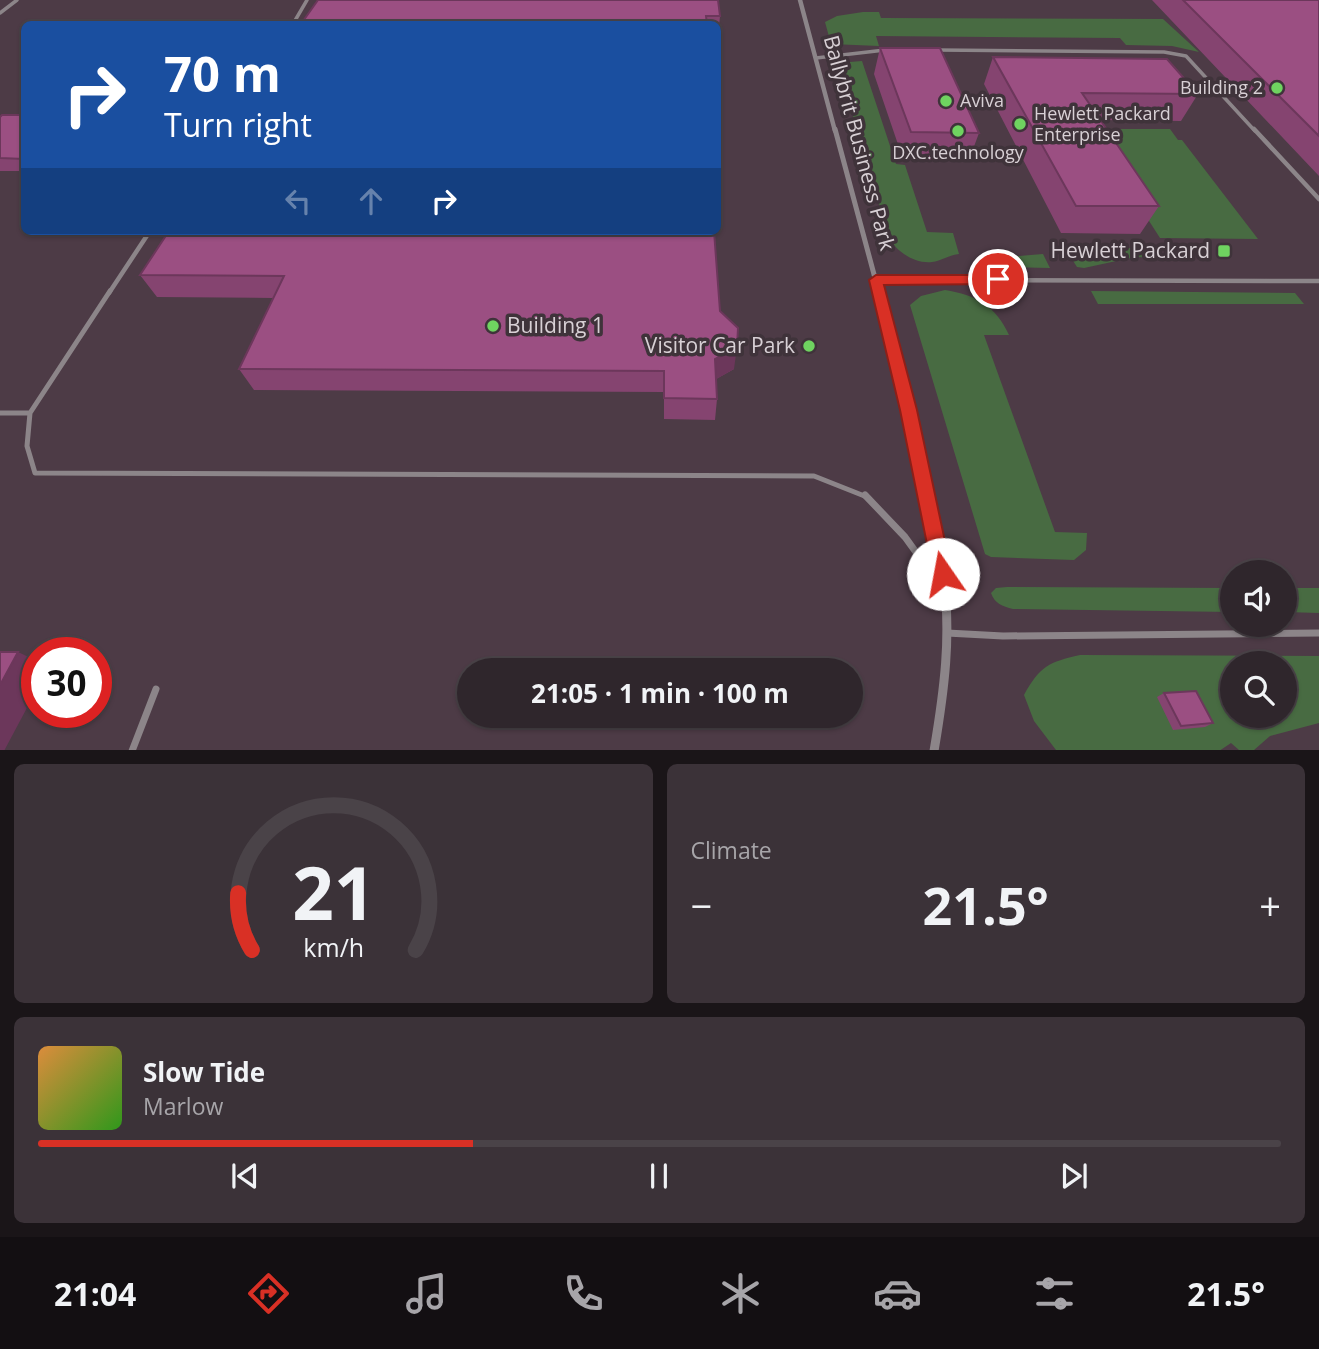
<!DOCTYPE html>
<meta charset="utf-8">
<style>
:root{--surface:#2f262c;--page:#3b3238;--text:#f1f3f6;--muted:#a7a5a9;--line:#4a4348;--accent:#d93025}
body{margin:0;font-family:"Open Sans",sans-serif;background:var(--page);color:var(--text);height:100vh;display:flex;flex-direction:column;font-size:26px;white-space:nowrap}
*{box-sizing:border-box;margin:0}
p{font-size:23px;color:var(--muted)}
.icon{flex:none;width:38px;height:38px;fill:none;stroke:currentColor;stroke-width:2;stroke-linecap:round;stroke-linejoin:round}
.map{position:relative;height:750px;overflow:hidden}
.sheet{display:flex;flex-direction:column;gap:14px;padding:14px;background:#1a1518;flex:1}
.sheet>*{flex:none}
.top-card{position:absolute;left:21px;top:21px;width:700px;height:214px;border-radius:10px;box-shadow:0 2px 5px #0004,0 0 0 2px var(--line);background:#1a4fa0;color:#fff;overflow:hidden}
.tools{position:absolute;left:1220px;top:560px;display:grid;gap:14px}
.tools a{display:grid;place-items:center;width:77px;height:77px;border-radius:50%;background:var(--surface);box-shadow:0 2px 5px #0004,0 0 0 2px var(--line);font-size:35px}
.speed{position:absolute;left:21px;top:637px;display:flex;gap:14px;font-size:35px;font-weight:700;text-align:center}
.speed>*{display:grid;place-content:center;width:91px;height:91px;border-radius:50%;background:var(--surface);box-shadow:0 2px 5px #0004,0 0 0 2px var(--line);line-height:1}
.speed .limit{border:10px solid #d22;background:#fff;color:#111}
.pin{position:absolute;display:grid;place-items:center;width:60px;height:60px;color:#fff;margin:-30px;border:4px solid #fff;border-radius:50%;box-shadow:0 2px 7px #0007}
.me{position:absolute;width:77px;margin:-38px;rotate:348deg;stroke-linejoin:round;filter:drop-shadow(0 0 5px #0008)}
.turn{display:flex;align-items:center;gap:24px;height:147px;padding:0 28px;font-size:32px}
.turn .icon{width:91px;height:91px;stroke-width:2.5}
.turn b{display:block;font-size:49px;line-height:60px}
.lanes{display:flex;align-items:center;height:66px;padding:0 28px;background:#0003;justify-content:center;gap:35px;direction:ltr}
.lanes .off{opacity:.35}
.big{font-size:52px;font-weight:700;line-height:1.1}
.sheet .tile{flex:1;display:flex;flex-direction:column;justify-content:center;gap:10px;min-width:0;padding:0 24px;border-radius:10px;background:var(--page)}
.sheet .dial{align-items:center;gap:0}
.dial svg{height:182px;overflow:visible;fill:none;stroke:var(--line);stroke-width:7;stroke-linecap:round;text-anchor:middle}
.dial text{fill:var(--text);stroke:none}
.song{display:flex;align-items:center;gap:21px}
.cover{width:84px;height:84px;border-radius:10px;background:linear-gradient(135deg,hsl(30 70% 55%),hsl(110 70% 35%))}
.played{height:7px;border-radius:4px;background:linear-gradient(90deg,var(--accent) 35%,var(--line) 35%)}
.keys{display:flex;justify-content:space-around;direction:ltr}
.heat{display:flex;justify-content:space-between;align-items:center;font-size:38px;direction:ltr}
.sheet .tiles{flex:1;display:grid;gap:14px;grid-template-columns:1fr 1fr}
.tile:last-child{grid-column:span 2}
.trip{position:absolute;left:457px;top:658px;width:406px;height:70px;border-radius:35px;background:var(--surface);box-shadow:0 2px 5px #0004,0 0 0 2px var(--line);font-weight:700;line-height:70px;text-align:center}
.tab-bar{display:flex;height:112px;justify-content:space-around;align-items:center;background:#130f12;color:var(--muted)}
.tab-bar .icon{width:49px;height:49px}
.tab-bar .active{color:var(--accent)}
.tab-bar b{font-size:32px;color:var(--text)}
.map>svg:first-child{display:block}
.built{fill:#4d3b46;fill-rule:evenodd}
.green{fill:#486b42;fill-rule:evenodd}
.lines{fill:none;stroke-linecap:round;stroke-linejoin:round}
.lane-far3{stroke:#8c8589;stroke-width:3.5}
.lane-far2{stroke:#8c8589;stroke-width:4.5}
.lane-far1{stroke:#8c8589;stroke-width:5}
.lane{stroke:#8c8589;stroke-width:7}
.street-far3{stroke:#8c8589;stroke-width:4.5}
.street-far2{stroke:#8c8589;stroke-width:5}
.street-far1{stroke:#8c8589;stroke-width:7}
.street{stroke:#8c8589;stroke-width:9}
.wall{fill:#854470}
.shaded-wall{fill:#6c375b}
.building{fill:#9b4f82;stroke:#6c375b;stroke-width:2}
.route{fill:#d93025;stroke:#8d1f18;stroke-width:2}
.poi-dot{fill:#6fd360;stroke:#3f333a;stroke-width:2.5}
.labels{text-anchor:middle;stroke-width:7;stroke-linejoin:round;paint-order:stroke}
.far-poi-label{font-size:18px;fill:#d8d0d5;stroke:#3f333a;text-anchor:start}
.street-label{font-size:21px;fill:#d8d0d5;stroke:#3f333a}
.poi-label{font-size:21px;fill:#d8d0d5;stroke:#3f333a;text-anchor:end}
</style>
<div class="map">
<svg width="1319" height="751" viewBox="0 0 1319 751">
<rect width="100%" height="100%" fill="#3f333a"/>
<path class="built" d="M 0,0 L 1319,0 L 1319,750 L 0,750 ZM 24,24 L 718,24 L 718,231 L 24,231 ZM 1232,572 L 1284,572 L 1284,625 L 1232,625 ZM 37,653 L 96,653 L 96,712 L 37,712 ZM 1232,663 L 1284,663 L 1284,716 L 1232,716 ZM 469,670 L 850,670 L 850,716 L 469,716 Z"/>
<path class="green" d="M 863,12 L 879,12 L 881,18 L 1163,19 L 1199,52 L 1172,46 L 1126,45 L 1120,38 L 876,36 L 879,46 L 831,44 L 825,22 L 837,16 Z
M 862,61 L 896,164 L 905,165 L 927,232 L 953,233 L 959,254 C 949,255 941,261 932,262 C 915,264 897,252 889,238 L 840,72 L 850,62 Z
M 1090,129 L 1170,129 L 1178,140 L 1182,140 L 1258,239 L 1160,238 Z
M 1155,246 L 1163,258 L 1135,257 L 1084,268 L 1077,267 L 1068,253 Z
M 1043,254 L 1050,268 L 1009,267 L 996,263 L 994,258 Z
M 945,290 C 976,295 996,306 1009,335 L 984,335 L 1055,532 L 1087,533 L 1086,550 L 1074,560 L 991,557 L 985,554 L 910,305 L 921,296 Z
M 1091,291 L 1295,293 L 1304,304 L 1098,304 Z
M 1007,587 L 1232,588 L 1232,612 L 1013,609 C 1002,606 995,604 991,593 L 996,588 Z
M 1285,588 L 1319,588 L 1319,613 L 1285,612 Z
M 1080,655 L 1319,656 L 1319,723 L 1270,736 L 1254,750 L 1239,750 L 1231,743 L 1219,751 L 1056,750 L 1034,721 L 1024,695 C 1040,666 1049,662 1080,655 ZM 1232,663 L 1284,663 L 1284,716 L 1232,716 Z"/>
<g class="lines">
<path class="lane-far3" d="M 0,13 L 17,0
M 293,24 L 307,0
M 937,50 L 1164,52 L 1186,56 L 1255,131
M 816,58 L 885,50"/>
<path class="lane-far2" d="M 1254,129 L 1319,199
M 876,280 L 1319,281
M 109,293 L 150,231"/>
<path class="lane-far1" d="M 110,291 L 30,413 L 27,446 L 35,473 L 814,476 L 867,497
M 0,413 L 30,413"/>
<path class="lane" d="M 865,495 L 905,537 L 944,591
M 947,633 L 1003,636 L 1319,633
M 132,751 L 156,689"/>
<path class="street-far3" d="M 800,0 L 835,131"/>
<path class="street-far2" d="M 835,129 L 879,293"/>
<path class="street-far1" d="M 878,291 L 926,497"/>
<path class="street" d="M 925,495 C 931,521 939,547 943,574 C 952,634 944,692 934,751"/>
</g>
<path class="wall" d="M 1152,0 L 1319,0 L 1319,176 Z
M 720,16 L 718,37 L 718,24 L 301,24 Z
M 880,48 L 979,133 L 969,160 L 903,159 L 874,74 Z
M 993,57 L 1198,94 L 1181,121 L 1101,120 L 1159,206 L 1140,234 L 1061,233 L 984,84 Z
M 24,115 L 24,171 L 0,171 L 0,117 Z
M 162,231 L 714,231 L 720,311 L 734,369 L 716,379 L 717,399 L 715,420 L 664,419 L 664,392 L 254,390 L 239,369 L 273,298 L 157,297 L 140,275 L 166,236 Z
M 1164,693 L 1213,723 L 1205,727 L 1173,730 L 1157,697 Z"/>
<path class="shaded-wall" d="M 737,347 L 734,369 L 713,381 L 715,359 Z
M 18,652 L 37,661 L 37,689 L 4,751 L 0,751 L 0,685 Z"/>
<path class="building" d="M 318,0 L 718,0 L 720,16 L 706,16 L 707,24 L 301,24 Z
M 1183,0 L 1319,0 L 1319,136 Z
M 880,48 L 940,48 L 979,133 L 911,132 Z
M 993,57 L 1167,59 L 1198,94 L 1082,93 L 1159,206 L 1076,206 Z
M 2,115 L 24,115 L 24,159 L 0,158 L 0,117 Z
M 169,231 L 714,231 L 720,311 L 738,328 L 737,347 L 715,359 L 717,399 L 664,398 L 664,371 L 239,369 L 284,276 L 140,275 Z
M 0,652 L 18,652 L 0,685 Z
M 1196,691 L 1213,723 L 1181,726 L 1164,693 Z"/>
<path class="route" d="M 876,275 L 998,275 L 1005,279 L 998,284 L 884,285 L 917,410 L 952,574 L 950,581 L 943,583 L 936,581 L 933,574 L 900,410 L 869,280 Z"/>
<g class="poi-dot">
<circle cx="1277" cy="88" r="7"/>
<circle cx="946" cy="101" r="7"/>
<circle cx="1020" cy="124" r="7"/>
<circle cx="958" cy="131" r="7"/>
<rect x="1217" y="244" width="14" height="14" rx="3.5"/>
<circle cx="493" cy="326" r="7"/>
<circle cx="809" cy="346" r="7"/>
</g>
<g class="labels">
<g class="far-poi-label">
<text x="1263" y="94" text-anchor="end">Building 2</text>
<text x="960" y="107">Aviva</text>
<text x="1034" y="120">Hewlett Packard<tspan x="1034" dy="21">Enterprise</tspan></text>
<text x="958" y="159" text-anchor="middle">DXC.technology</text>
</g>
<g class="street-label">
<text transform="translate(859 143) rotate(75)" y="7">Ballybrit Business Park</text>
</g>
<g class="poi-label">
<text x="1210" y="258">Hewlett Packard</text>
<text x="507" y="333" text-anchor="start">Building 1</text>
<text x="795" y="353">Visitor Car Park</text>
</g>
</g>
</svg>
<div class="tools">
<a><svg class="icon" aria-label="sound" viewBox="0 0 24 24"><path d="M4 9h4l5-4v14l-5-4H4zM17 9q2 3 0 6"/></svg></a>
<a><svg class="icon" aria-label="search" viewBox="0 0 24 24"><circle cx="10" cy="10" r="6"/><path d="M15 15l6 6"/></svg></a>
</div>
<div class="speed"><div class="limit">30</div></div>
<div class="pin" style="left:998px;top:279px;background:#d93025"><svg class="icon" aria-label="arrive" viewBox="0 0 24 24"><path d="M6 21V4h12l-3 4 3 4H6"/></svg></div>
<svg class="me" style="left:943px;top:574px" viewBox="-20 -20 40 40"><circle r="19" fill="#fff"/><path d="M0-13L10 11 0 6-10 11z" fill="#d93025"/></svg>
<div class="trip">21:05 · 1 min · 100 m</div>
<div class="top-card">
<div class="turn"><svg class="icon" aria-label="right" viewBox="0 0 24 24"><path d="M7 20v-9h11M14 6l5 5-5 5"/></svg><div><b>70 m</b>Turn right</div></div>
<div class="lanes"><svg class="icon off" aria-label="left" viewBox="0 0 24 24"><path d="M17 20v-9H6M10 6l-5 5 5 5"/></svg><svg class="icon off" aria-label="ahead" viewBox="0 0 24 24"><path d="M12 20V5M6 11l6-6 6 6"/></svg><svg class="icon" aria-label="right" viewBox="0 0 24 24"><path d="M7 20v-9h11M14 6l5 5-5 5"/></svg></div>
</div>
</div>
<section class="sheet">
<div class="tiles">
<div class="tile dial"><svg viewBox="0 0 100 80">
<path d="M14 69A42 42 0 1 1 86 69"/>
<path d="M14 69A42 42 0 0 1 8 44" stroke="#d93025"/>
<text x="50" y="56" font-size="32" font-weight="700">21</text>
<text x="50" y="72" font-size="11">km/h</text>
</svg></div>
<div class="tile"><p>Climate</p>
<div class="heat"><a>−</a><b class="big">21.5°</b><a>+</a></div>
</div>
<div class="tile">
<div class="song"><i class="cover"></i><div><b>Slow Tide</b><p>Marlow</p></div></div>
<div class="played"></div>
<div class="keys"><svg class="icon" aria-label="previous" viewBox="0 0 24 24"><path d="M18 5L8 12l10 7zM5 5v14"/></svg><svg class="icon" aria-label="pause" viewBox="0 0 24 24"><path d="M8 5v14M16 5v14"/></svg><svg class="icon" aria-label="next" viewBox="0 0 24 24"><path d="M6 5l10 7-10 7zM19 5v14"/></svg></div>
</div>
</div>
</section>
<nav class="tab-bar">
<b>21:04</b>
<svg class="icon active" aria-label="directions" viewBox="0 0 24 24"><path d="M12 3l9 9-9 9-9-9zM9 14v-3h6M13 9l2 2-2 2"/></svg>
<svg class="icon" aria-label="music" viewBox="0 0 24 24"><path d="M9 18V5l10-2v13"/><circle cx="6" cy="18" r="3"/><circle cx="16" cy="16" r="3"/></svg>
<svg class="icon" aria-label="phone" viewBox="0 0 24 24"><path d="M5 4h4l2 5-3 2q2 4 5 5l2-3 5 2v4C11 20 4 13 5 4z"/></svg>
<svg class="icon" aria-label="climate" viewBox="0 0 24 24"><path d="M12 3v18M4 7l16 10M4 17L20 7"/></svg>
<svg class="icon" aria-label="car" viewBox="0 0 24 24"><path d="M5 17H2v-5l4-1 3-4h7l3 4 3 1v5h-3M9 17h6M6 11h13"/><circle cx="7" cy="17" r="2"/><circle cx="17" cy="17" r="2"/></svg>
<svg class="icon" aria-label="filters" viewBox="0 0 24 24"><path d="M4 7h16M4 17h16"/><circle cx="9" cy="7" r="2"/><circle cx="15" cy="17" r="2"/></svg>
<b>21.5°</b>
</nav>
